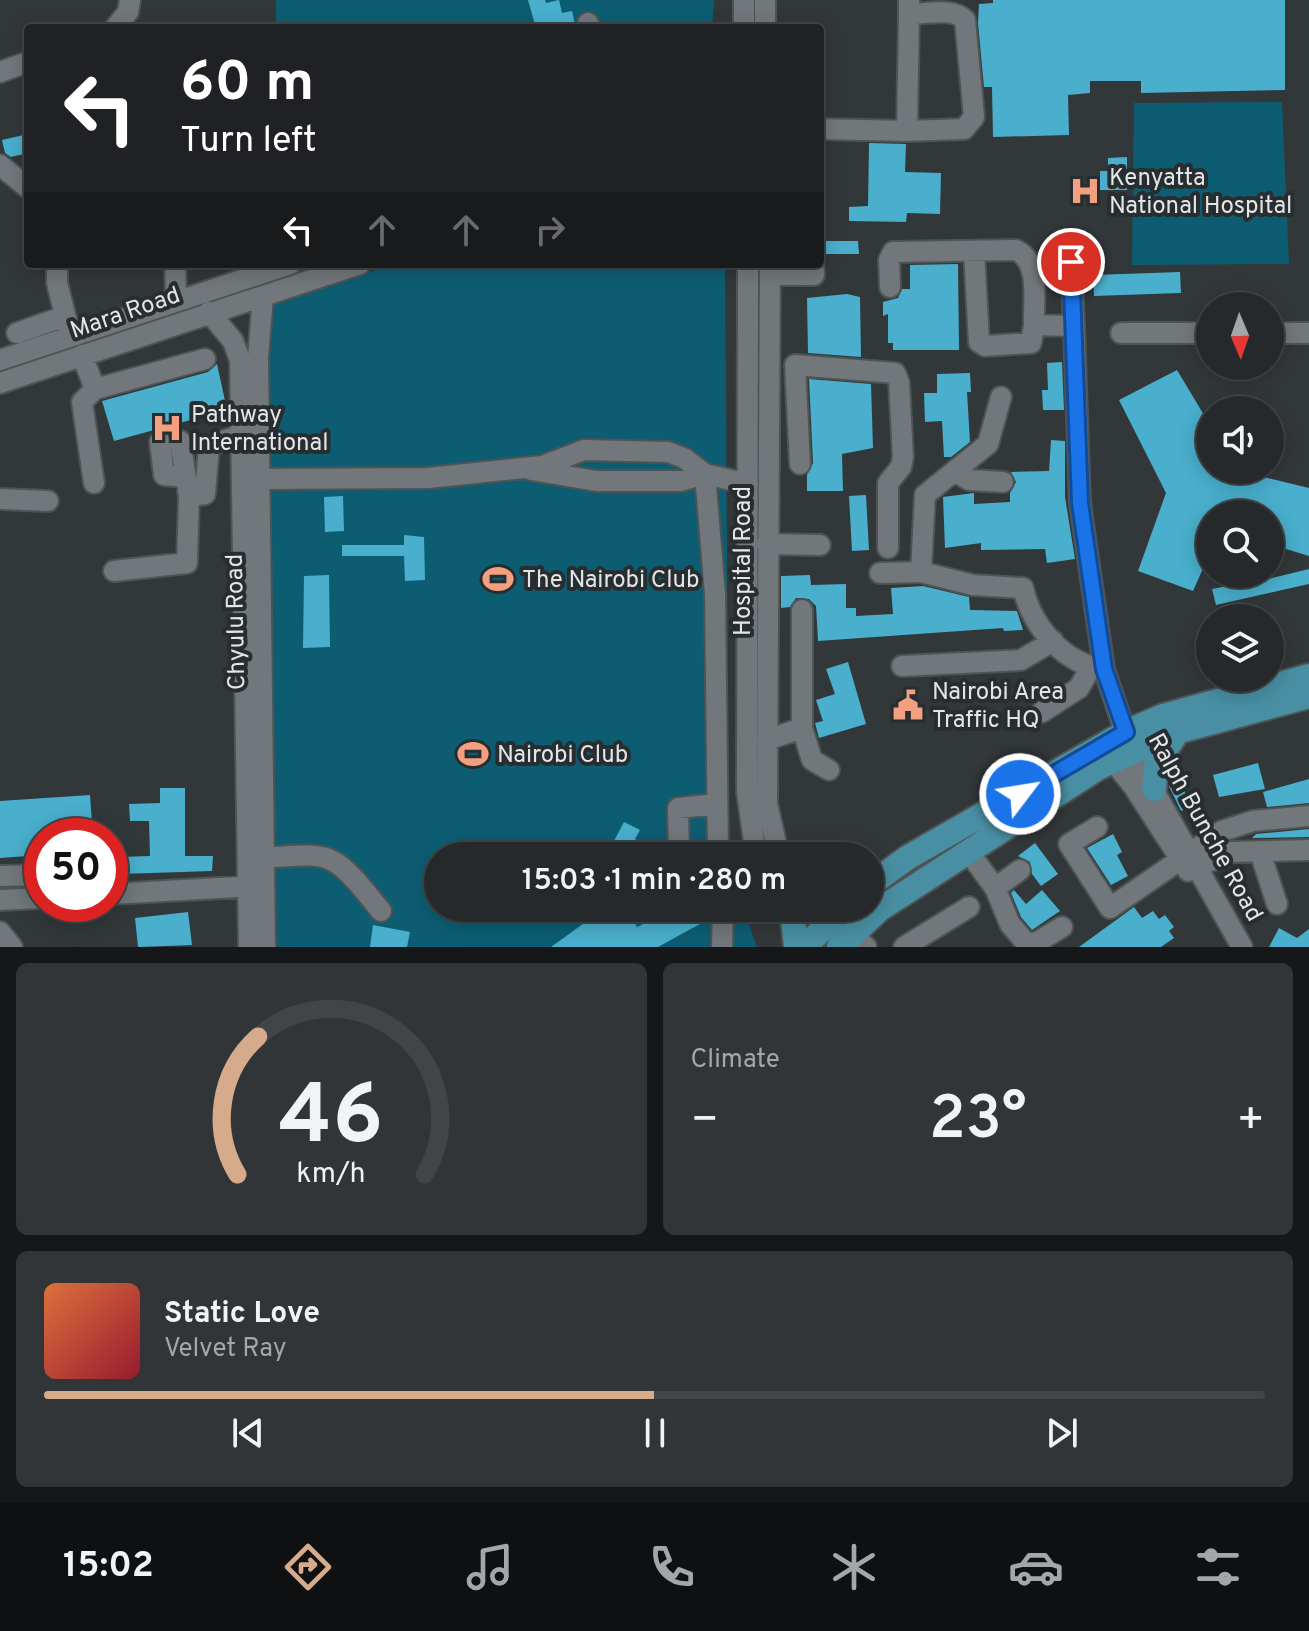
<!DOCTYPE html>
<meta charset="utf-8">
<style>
:root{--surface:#26292b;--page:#323537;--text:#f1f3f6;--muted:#a4a6a9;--line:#424547;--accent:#d6ab8b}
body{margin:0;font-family:Overpass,sans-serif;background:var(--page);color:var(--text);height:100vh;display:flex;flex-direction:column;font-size:30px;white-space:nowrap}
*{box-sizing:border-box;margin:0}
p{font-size:26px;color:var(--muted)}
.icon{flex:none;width:44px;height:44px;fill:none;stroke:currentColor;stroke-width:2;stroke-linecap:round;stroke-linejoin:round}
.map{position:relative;height:947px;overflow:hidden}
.sheet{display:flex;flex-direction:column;gap:16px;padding:16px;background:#151718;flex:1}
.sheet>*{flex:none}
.banner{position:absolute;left:24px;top:24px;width:800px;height:244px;border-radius:8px;box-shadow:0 4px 20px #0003,0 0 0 2px var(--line);background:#202124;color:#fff;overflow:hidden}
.needle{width:52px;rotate:178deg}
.controls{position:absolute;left:1196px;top:292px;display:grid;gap:16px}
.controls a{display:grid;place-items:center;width:88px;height:88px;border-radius:50%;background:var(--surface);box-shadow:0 4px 20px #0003,0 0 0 2px var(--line);font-size:40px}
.speed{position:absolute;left:24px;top:818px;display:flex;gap:16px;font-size:40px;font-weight:700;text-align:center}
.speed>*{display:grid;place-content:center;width:104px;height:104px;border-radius:50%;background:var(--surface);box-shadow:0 4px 20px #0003,0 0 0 2px var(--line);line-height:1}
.speed .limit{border:12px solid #d22;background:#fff;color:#111}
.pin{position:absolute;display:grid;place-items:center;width:68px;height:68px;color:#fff;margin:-34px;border:4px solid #fff;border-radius:50%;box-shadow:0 2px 8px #0007}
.me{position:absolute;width:88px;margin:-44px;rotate:59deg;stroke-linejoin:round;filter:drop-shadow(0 0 6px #0008)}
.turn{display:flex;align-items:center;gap:28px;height:168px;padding:0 24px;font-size:36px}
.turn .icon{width:104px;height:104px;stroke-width:2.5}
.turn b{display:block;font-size:56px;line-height:68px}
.lanes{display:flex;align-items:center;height:76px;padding:0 24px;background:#0003;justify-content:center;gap:40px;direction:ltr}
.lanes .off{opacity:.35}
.big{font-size:60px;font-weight:600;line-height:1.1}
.sheet .card{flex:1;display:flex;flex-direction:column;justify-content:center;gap:12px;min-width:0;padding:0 28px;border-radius:12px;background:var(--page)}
.sheet .dial{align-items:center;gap:0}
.dial svg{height:208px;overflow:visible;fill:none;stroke:var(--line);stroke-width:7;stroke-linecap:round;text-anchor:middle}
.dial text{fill:var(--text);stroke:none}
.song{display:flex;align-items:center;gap:24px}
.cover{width:96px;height:96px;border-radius:12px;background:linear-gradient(135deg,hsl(20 70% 55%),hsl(350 70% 35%))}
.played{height:8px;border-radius:4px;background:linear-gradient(90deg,var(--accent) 50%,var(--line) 50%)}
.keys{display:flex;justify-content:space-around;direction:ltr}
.heat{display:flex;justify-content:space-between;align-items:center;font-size:44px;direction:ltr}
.sheet .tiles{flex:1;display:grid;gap:16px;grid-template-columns:1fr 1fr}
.card:last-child{grid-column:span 2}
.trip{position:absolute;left:424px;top:842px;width:460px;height:80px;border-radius:40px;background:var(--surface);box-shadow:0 4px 20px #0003,0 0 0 2px var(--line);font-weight:600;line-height:80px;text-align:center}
.tabs{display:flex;height:128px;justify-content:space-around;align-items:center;background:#0f1011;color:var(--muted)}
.tabs .icon{width:56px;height:56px}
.tabs .current{color:var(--accent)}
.tabs b{font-size:36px;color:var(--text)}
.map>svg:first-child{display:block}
.green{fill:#0d5d72}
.building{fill:#49afcd}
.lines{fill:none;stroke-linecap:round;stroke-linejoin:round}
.minor-casing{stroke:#4e5354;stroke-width:24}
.major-casing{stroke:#4e5354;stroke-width:28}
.minor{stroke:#71777a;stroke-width:20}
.major{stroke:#498fa3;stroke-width:24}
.route-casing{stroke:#114b97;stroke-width:20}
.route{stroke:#1a73e8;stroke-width:14}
.labels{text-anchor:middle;stroke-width:8;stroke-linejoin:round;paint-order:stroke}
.poi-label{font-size:24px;fill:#e3e6e8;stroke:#282d2f;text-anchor:start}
.street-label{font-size:24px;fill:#e3e6e8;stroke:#282d2f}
</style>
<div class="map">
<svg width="1309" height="947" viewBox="0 0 1309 947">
<rect width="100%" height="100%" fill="#323739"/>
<path class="green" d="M 276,0 L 714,0 L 712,28 L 276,28 Z
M 1282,102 L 1289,264 L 1132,265 L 1134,103 Z
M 396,264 L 725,264 L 729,856 L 438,856 L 438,908 L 743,908 L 757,947 L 271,947 L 269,301 Z"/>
<path class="building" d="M 528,0 L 545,0 L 546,3 L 559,0 L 562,13 L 572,11 L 576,28 L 536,28 Z
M 993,0 L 1285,0 L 1285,90 L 1141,93 L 1141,81 L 1090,81 L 1090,93 L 1068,95 L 1069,135 L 993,137 L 992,87 L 984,87 L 978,23 L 979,4 L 993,3 Z
M 28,134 L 28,153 L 11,157 L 5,153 L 2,140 Z
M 869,143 L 906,144 L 905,172 L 941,173 L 940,214 L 907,213 L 906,222 L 849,221 L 849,207 L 868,206 Z
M 1127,157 L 1127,190 L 1100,190 L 1100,171 L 1108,171 L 1108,158 Z
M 820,241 L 858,241 L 859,254 L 821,254 Z
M 958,264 L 959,350 L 893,350 L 893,343 L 888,343 L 888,314 L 883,316 L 883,302 L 898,298 L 902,289 L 910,289 L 910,265 Z
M 1180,272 L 1181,293 L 1094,296 L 1093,275 Z
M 847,294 L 860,297 L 861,357 L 808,353 L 807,298 Z
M 1062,362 L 1064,410 L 1043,410 L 1042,390 L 1048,390 L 1047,363 Z
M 217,364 L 227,410 L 114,441 L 102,401 L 208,372 Z
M 1177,370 L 1210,425 L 1210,470 L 1236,470 L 1309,488 L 1309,556 L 1270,544 L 1270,514 L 1210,514 L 1210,553 L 1193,591 L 1138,571 L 1166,493 L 1119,400 Z
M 970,373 L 971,392 L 967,392 L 970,442 L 951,457 L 944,457 L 942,421 L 925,422 L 924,393 L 937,393 L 937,374 Z
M 809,379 L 871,384 L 873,448 L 842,454 L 843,491 L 807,491 L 807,475 L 813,463 Z
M 1051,440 L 1065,441 L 1065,497 L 1075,559 L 1047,563 L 1045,549 L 981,550 L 981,543 L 945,548 L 943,497 L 974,493 L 974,504 L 1010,502 L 1010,493 L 1016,482 L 1011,472 L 1049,471 Z
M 866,495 L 869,550 L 852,551 L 849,496 Z
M 343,496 L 344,531 L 325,532 L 324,497 Z
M 404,535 L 424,537 L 425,580 L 405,581 L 404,556 L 342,556 L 342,545 L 404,545 Z
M 1309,569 L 1309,584 L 1216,605 L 1212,589 L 1227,586 L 1224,574 L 1266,574 L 1268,579 Z
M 329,575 L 330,647 L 303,648 L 304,576 Z
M 810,575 L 811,585 L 846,584 L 846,608 L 856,608 L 856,616 L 893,614 L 891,588 L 923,586 L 969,597 L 970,610 L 1017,611 L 1023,630 L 1004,631 L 1003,628 L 818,641 L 816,606 L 809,599 L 796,598 L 790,607 L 781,608 L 781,576 Z
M 848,662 L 866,724 L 819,738 L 815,723 L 823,721 L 816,700 L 835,694 L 826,669 Z
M 1258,763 L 1265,789 L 1219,797 L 1213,775 Z
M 1178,776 L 1191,806 L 1181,811 L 1169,786 L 1170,780 Z
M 1309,779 L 1309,803 L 1267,807 L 1263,792 Z
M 160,788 L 185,788 L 185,856 L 213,856 L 212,871 L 121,874 L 120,857 L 150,856 L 149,821 L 130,821 L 129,804 L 160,803 Z
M 90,795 L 93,836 L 42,836 L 42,855 L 0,858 L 0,801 Z
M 624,822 L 640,830 L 635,839 L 639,842 L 632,856 L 606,856 Z
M 1309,829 L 1309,837 L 1252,838 L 1256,834 Z
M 1113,834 L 1122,852 L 1117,855 L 1128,876 L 1111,885 L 1087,848 Z
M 1035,843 L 1058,874 L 1041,886 L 1032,874 L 1030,862 L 1018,856 Z
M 1014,890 L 1026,904 L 1042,890 L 1060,911 L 1032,930 L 1021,917 L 1011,893 Z
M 1134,907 L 1142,918 L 1153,911 L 1159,919 L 1165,915 L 1174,927 L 1169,931 L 1174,938 L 1161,947 L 1079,947 Z
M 605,908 L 626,908 L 637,927 L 676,908 L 703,908 L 709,919 L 658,947 L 551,947 Z
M 188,912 L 192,945 L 138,947 L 135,918 Z
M 373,925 L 410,932 L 407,947 L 370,947 Z
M 1279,928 L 1297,938 L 1309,929 L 1309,947 L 1269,947 Z"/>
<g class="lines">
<g class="minor-casing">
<path id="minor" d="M 744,0 L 744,28
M 765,0 L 765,28
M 909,14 C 926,14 953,7 965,20 L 974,117 L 964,129 L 907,131 L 909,14 L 909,0
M 588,23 L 589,28
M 115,28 L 128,12 L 130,0
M 0,72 L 28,62
M 820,129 L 907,131
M 0,165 L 28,188
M 974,251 L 979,342 L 985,346 L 1031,343 L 1034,325
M 1071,262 L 1074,326
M 57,264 L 57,283 L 70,334
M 175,264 L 176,300
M 748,264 L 747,792 L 756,856
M 770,264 L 767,804 L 779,856
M 770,275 L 814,275 L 813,264
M 890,287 L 889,260 L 893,252 L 1016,250 C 1041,262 1033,300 1034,325 L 1074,326 L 1080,503 L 1104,669 L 1132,752 L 1242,947
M 263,296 L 258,358 L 265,947
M 209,312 L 233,341 L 240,360 L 249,947
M 17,333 L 65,316
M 1121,333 L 1210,333
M 1270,333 L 1309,333
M 82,355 L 95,389 L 82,402 L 94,483
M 0,360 L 290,264
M 0,383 L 360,264
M 95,389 L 205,359
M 1001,397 L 988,444 L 925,495 L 921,572 L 973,585 L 1023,588 C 1032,627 1064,664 1104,669
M 180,441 L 189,496 L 205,494 L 209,446 L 252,431
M 160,442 L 164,475 L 184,477
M 800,464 L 795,365 L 895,373 L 899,382 L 903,457 L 901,467 L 888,483 L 888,548
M 531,470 L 596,481 L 681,481 L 705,474 L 748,484
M 955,471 L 969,480 L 1003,482
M 259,479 L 428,478 L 542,466 L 584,450 L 668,452 L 684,458 L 705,474 L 715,594 L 718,856
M 0,499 L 48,501
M 767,544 L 820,545
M 114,571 L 187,563 L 189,496
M 880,573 L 921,572
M 902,666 L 1021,660 L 1053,641
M 1042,712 L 1079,688 L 1091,667
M 802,728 L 812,760 L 829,770
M 767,740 L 802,728 L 802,610
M 1106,752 L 1134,787 L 1174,849
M 1097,827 L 1069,844 L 1110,908 L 1222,831 L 1253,821 L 1309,816
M 968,851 L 995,888 L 1010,924 L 1026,943 L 1036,943 L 1062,927
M 1260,852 L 1277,904
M 679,856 L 678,808 L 717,804
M 249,858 C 332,856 326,842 381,911
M 1188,871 L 1230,852 L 1309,850
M 0,876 L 42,875
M 995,888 L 1020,870
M 110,894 L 258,886
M 0,900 L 42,898
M 823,908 L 866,947
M 0,932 L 12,947
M 722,947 L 723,908
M 904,947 L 969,907"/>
</g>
<g class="major-casing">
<path id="major" d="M 1154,789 L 1156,766 L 1176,734
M 870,885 L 907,858 L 1126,732 L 1163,716 L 1309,676
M 792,909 L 796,947
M 804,947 L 845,908
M 839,947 L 880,909 L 1098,768 L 1173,733 L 1309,696"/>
</g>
<use href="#minor" class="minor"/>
<use href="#major" class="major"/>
</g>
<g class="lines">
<g class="route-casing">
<path id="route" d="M 1020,794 L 1126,732 L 1104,669 L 1080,503 L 1071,262"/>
</g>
<use href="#route" class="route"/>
</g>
<defs>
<g id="hospital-bare" transform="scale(2.4)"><path d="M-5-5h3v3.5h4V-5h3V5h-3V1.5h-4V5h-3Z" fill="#f3a081" stroke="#282d2f" stroke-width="2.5" paint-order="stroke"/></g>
<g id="stadium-bare" transform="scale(2.4)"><path d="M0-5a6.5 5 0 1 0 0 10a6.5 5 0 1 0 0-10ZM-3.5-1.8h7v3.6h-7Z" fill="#f3a081" stroke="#282d2f" stroke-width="2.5" paint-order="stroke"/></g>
<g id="civic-bare" transform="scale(2.4)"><path d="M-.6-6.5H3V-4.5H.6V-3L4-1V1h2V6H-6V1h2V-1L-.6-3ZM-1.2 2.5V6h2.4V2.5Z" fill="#f3a081" stroke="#282d2f" stroke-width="2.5" paint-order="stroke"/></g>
</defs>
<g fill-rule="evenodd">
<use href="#hospital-bare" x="1085" y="191"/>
<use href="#hospital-bare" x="167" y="428"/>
<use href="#stadium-bare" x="498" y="579"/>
<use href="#civic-bare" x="908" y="705"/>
<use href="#stadium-bare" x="473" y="754"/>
</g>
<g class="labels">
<g class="poi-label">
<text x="1109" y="185">Kenyatta<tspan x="1109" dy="28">National Hospital</tspan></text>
<text x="191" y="422">Pathway<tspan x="191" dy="28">International</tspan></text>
<text x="522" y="587">The Nairobi Club</text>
<text x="932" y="699">Nairobi Area<tspan x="932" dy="28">Traffic HQ</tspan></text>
<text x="497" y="762">Nairobi Club</text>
</g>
<g class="street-label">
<text transform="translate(125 312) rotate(-19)" y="8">Mara Road</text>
<text transform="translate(742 561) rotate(-90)" y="8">Hospital Road</text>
<text transform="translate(235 622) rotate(-91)" y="8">Chyulu Road</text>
<text transform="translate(1206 827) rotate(61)" y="8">Ralph Bunche Road</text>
</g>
</g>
</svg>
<div class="controls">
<a><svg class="needle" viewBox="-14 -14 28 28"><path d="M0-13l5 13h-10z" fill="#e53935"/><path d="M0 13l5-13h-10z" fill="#a4a6a9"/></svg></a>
<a><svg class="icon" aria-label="sound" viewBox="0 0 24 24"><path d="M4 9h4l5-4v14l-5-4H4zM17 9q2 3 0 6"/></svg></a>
<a><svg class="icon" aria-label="search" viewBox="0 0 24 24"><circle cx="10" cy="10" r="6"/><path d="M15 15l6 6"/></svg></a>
<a><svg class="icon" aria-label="layers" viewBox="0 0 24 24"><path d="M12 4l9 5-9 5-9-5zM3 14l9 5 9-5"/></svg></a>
</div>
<div class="speed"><div class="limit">50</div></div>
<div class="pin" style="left:1071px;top:262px;background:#d93025"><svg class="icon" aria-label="arrive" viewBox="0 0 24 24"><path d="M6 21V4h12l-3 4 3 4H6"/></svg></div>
<svg class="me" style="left:1020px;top:794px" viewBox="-20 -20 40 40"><circle r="17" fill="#1a73e8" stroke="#fff" stroke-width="3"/><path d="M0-11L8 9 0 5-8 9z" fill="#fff"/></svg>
<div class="trip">15:03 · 1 min · 280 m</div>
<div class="banner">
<div class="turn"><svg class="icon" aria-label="left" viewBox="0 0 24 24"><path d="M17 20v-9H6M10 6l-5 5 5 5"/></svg><div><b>60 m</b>Turn left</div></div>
<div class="lanes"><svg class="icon" aria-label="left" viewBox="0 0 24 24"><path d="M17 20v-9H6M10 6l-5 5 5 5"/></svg><svg class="icon off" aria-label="ahead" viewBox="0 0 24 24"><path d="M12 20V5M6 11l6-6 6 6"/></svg><svg class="icon off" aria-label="ahead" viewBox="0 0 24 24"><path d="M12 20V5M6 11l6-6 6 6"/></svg><svg class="icon off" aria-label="right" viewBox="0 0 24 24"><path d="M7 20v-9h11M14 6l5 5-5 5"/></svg></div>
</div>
</div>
<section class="sheet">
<div class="tiles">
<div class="card dial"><svg viewBox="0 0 100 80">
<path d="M14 69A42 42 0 1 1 86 69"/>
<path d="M14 69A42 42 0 0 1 22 16" stroke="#d6ab8b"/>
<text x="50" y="56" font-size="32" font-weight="700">46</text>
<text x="50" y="72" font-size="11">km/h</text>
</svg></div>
<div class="card"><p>Climate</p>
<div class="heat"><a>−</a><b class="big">23°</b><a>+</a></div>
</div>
<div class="card">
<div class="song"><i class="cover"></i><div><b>Static Love</b><p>Velvet Ray</p></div></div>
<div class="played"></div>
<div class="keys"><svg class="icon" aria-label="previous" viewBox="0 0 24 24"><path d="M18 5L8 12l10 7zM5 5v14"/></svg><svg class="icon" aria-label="pause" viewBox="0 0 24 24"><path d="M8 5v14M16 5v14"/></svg><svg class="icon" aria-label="next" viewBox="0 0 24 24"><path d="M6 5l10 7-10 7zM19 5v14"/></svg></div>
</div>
</div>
</section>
<nav class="tabs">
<b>15:02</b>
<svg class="icon current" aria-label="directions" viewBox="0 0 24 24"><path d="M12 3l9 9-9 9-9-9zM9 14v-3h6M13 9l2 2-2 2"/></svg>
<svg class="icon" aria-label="music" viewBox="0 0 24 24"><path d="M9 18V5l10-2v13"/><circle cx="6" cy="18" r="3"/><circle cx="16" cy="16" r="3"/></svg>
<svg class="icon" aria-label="phone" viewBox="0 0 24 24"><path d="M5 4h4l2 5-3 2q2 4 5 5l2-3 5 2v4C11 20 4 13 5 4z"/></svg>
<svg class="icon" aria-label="climate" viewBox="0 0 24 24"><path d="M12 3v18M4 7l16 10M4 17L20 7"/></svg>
<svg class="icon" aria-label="car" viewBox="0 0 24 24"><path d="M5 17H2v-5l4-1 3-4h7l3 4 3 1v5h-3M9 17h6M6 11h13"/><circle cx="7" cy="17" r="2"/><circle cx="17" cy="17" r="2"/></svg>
<svg class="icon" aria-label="filters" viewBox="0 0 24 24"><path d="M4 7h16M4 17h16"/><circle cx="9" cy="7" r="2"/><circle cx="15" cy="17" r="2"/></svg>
</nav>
